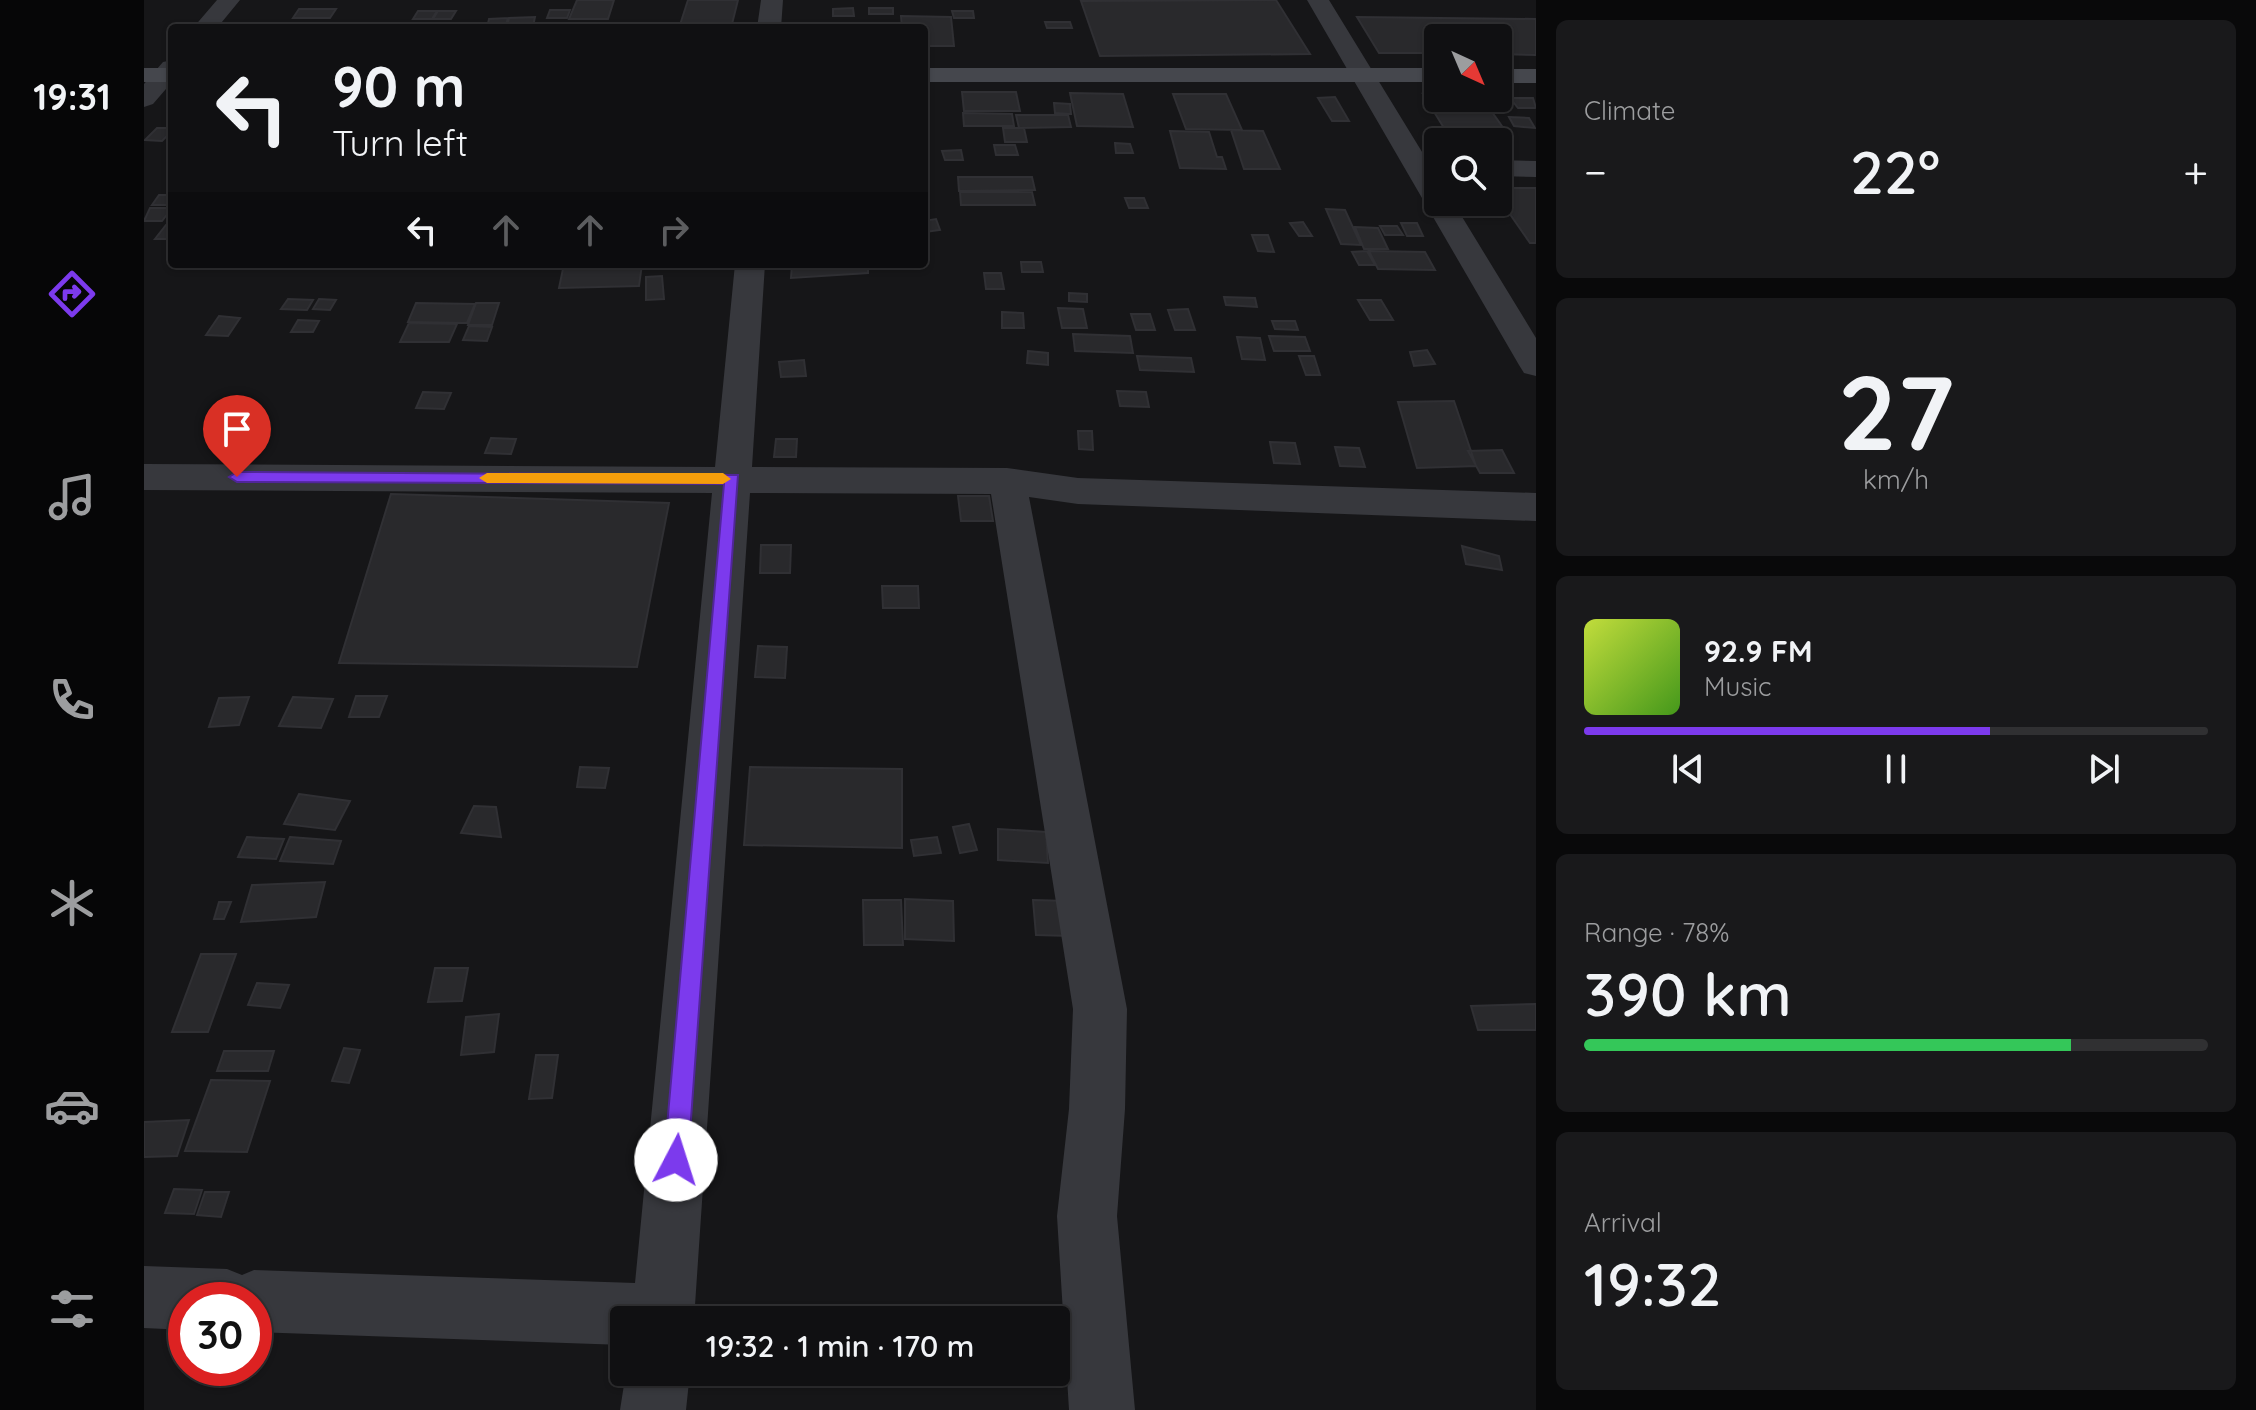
<!DOCTYPE html>
<meta charset="utf-8">
<style>
:root{--surface:#101012;--page:#19191b;--text:#f1f3f6;--muted:#9c9d9f;--line:#303032;--accent:#7c3aed}
body{margin:0;font-family:Quicksand,sans-serif;background:var(--page);color:var(--text);height:100vh;display:flex;flex-direction:column;font-size:30px;white-space:nowrap}
*{box-sizing:border-box;margin:0}
p{font-size:26px;color:var(--muted)}
.icon{flex:none;width:44px;height:44px;fill:none;stroke:currentColor;stroke-width:2;stroke-linecap:round;stroke-linejoin:round}
.map{position:relative;flex:1;overflow:hidden}
.side{display:flex;flex-direction:column;gap:20px;padding:20px;background:#09090a;width:720px}
.side>*{flex:none}
.top-card{position:absolute;left:24px;top:24px;width:760px;height:244px;border-radius:8px;box-shadow:0 2px 6px #0004,0 0 0 2px var(--line);background:#101012;color:var(--text);overflow:hidden}
.needle{width:52px;rotate:136deg}
.fabs{position:absolute;left:1280px;top:24px;display:grid;gap:16px}
.fabs a{display:grid;place-items:center;width:88px;height:88px;border-radius:8px;background:var(--surface);box-shadow:0 2px 6px #0004,0 0 0 2px var(--line);font-size:40px}
.speed{position:absolute;left:24px;top:1282px;display:flex;gap:16px;font-size:40px;font-weight:700;text-align:center}
.speed>*{display:grid;place-content:center;width:104px;height:104px;border-radius:50%;background:var(--surface);box-shadow:0 2px 6px #0004,0 0 0 2px var(--line);line-height:1}
.speed .limit{border:12px solid #d22;background:#fff;color:#111}
.pin{position:absolute;display:grid;place-items:center;width:68px;height:68px;color:#fff;margin:-82px -34px;border-radius:50% 50% 50% 0;rotate:-45deg;box-shadow:0 0 8px #0007}
.pin .icon{rotate:45deg}
.me{position:absolute;width:88px;margin:-44px;rotate:5deg;stroke-linejoin:round;filter:drop-shadow(0 0 6px #0008)}
.turn{display:flex;align-items:center;gap:28px;height:168px;padding:0 32px;font-size:36px}
.turn .icon{width:104px;height:104px;stroke-width:2.5}
.turn b{display:block;font-size:56px;line-height:68px}
.lanes{display:flex;align-items:center;height:76px;padding:0 32px;background:#0003;justify-content:center;gap:40px;direction:ltr}
.lanes .off{opacity:.35}
.big{font-size:60px;font-weight:600;line-height:1.1}
.side .card{flex:1;display:flex;flex-direction:column;justify-content:center;gap:12px;min-width:0;padding:0 28px;border-radius:12px;background:var(--page)}
.side .dial{align-items:center;gap:0}
.dial b{font-size:104px;line-height:1}
.song{display:flex;align-items:center;gap:24px}
.cover{width:96px;height:96px;border-radius:12px;background:linear-gradient(135deg,hsl(70 70% 55%),hsl(100 70% 35%))}
.played{height:8px;border-radius:4px;background:linear-gradient(90deg,var(--accent) 65%,var(--line) 65%)}
.keys{display:flex;justify-content:space-around;direction:ltr}
.heat{display:flex;justify-content:space-between;align-items:center;font-size:44px;direction:ltr}
.charge{height:12px;border-radius:6px;background:linear-gradient(90deg,#34c759 78%,var(--line) 0)}
.trip{position:absolute;left:466px;top:1306px;width:460px;height:80px;border-radius:8px;background:var(--surface);box-shadow:0 2px 6px #0004,0 0 0 2px var(--line);font-weight:600;line-height:80px;text-align:center}
main{display:flex;flex:1;min-height:0}
.tab-bar{display:flex;flex-direction:column;width:144px;justify-content:space-around;align-items:center;background:#060607;color:var(--muted)}
.tab-bar .icon{width:56px;height:56px}
.tab-bar .current{color:var(--accent)}
.tab-bar b{font-size:36px;color:var(--text)}
.map>svg:first-child{display:block}
.building{fill:#29292c;stroke:#303034;stroke-width:2}
.lines{fill:none;stroke-linecap:round;stroke-linejoin:round}
.street{fill:#37383d;fill-rule:evenodd}
.secondary{fill:#45474d;fill-rule:evenodd}
.route{fill:#7c3aed;stroke:#51269a;stroke-width:2}
.slow{fill:#f59e0b}
</style>
<main>
<nav class="tab-bar">
<b>19:31</b>
<svg class="icon current" aria-label="directions" viewBox="0 0 24 24"><path d="M12 3l9 9-9 9-9-9zM9 14v-3h6M13 9l2 2-2 2"/></svg>
<svg class="icon" aria-label="music" viewBox="0 0 24 24"><path d="M9 18V5l10-2v13"/><circle cx="6" cy="18" r="3"/><circle cx="16" cy="16" r="3"/></svg>
<svg class="icon" aria-label="phone" viewBox="0 0 24 24"><path d="M5 4h4l2 5-3 2q2 4 5 5l2-3 5 2v4C11 20 4 13 5 4z"/></svg>
<svg class="icon" aria-label="climate" viewBox="0 0 24 24"><path d="M12 3v18M4 7l16 10M4 17L20 7"/></svg>
<svg class="icon" aria-label="car" viewBox="0 0 24 24"><path d="M5 17H2v-5l4-1 3-4h7l3 4 3 1v5h-3M9 17h6M6 11h13"/><circle cx="7" cy="17" r="2"/><circle cx="17" cy="17" r="2"/></svg>
<svg class="icon" aria-label="filters" viewBox="0 0 24 24"><path d="M4 7h16M4 17h16"/><circle cx="9" cy="7" r="2"/><circle cx="15" cy="17" r="2"/></svg>
</nav>
<div class="map">
<svg width="1392" height="1410" viewBox="0 0 1392 1410">
<rect width="100%" height="100%" fill="#161618"/>
<path class="building" d="M 433,0 L 470,0 L 464,19 L 425,19 Z
M 544,0 L 594,0 L 587,28 L 535,28 Z
M 1132,0 L 1166,54 L 956,56 L 937,1 Z
M 709,8 L 710,16 L 689,16 L 689,9 Z
M 725,8 L 749,8 L 749,14 L 725,14 Z
M 155,9 L 192,9 L 186,18 L 149,18 Z
M 406,10 L 426,10 L 423,18 L 403,18 Z
M 274,11 L 293,11 L 288,19 L 269,19 Z
M 294,11 L 312,11 L 307,19 L 289,19 Z
M 808,11 L 829,11 L 830,18 L 810,18 Z
M 757,16 L 807,17 L 810,46 L 780,46 L 780,28 L 758,28 Z
M 391,17 L 389,26 L 363,27 L 365,18 Z
M 1213,17 L 1392,19 L 1392,55 L 1354,54 L 1354,38 L 1294,38 L 1294,53 L 1235,53 Z
M 364,18 L 361,27 L 343,28 L 345,19 Z
M 901,22 L 926,22 L 928,28 L 903,28 Z
M 818,92 L 872,92 L 876,111 L 820,111 Z
M 926,93 L 979,94 L 989,127 L 933,126 Z
M 1029,94 L 1082,94 L 1098,130 L 1042,129 Z
M 1279,94 L 1338,98 L 1360,129 L 1300,128 Z
M 1191,97 L 1205,121 L 1188,121 L 1174,98 Z
M 1366,98 L 1389,98 L 1392,108 L 1374,108 Z
M 910,103 L 926,104 L 927,114 L 911,113 Z
M 819,113 L 868,114 L 870,126 L 820,126 Z
M 872,115 L 924,115 L 927,127 L 875,128 Z
M 1365,117 L 1385,118 L 1391,128 L 1370,126 Z
M 13,128 L 28,128 L 28,131 L 18,141 L 1,140 Z
M 859,128 L 880,128 L 883,142 L 861,142 Z
M 1087,130 L 1119,131 L 1136,169 L 1100,169 Z
M 1026,131 L 1065,132 L 1073,157 L 1078,157 L 1082,169 L 1036,168 Z
M 971,143 L 986,144 L 989,153 L 972,153 Z
M 850,145 L 871,145 L 874,155 L 852,155 Z
M 817,150 L 819,160 L 801,160 L 798,151 Z
M 814,177 L 888,177 L 891,190 L 815,191 Z
M 1354,188 L 1392,188 L 1392,243 L 1386,243 L 1354,197 Z
M 816,192 L 888,192 L 891,205 L 817,205 Z
M 15,195 L 28,195 L 28,205 L 8,205 Z
M 981,198 L 1000,198 L 1004,208 L 985,208 Z
M 6,208 L 28,208 L 18,221 L 0,221 Z
M 1182,209 L 1201,210 L 1217,245 L 1197,244 Z
M 792,219 L 796,230 L 780,232 L 780,221 Z
M 1159,222 L 1168,236 L 1155,236 L 1146,223 Z
M 1257,223 L 1273,223 L 1279,236 L 1263,236 Z
M 22,225 L 28,225 L 28,239 L 11,239 Z
M 1236,226 L 1253,226 L 1259,235 L 1241,235 Z
M 1211,227 L 1234,228 L 1244,249 L 1220,249 Z
M 1108,235 L 1124,235 L 1130,252 L 1114,251 Z
M 1223,251 L 1231,265 L 1215,265 L 1208,252 Z
M 1225,251 L 1281,252 L 1291,270 L 1234,269 Z
M 877,262 L 897,262 L 899,272 L 878,272 Z
M 420,264 L 498,264 L 495,286 L 415,288 Z
M 648,264 L 724,264 L 724,273 L 647,278 Z
M 840,273 L 857,273 L 860,289 L 842,289 Z
M 518,276 L 520,299 L 502,300 L 502,277 Z
M 925,293 L 943,294 L 943,302 L 925,301 Z
M 1080,297 L 1111,298 L 1113,307 L 1082,305 Z
M 144,299 L 169,300 L 163,310 L 137,309 Z
M 175,299 L 192,300 L 186,310 L 169,309 Z
M 1214,300 L 1237,300 L 1249,320 L 1226,320 Z
M 272,303 L 331,304 L 323,323 L 264,322 Z
M 332,303 L 355,303 L 348,325 L 324,325 Z
M 914,308 L 939,309 L 943,328 L 918,328 Z
M 1044,309 L 1051,330 L 1031,330 L 1024,310 Z
M 858,312 L 879,313 L 880,328 L 858,328 Z
M 987,314 L 1006,314 L 1011,330 L 992,330 Z
M 75,316 L 96,318 L 84,336 L 62,335 Z
M 154,320 L 175,321 L 169,332 L 147,332 Z
M 1128,321 L 1151,321 L 1154,330 L 1131,329 Z
M 265,323 L 313,324 L 305,342 L 256,342 Z
M 325,326 L 348,327 L 343,341 L 319,340 Z
M 929,334 L 986,336 L 989,353 L 931,351 Z
M 1125,336 L 1161,337 L 1166,351 L 1130,351 Z
M 1093,337 L 1116,338 L 1121,360 L 1098,359 Z
M 1283,350 L 1291,364 L 1270,366 L 1266,352 Z
M 884,351 L 904,353 L 904,365 L 883,363 Z
M 993,356 L 1047,358 L 1050,372 L 996,370 Z
M 1155,356 L 1170,356 L 1176,375 L 1162,375 Z
M 660,360 L 662,376 L 637,377 L 635,362 Z
M 973,391 L 1002,392 L 1005,407 L 976,406 Z
M 279,392 L 307,393 L 300,409 L 272,408 Z
M 1310,401 L 1332,466 L 1273,468 L 1254,402 Z
M 934,431 L 948,431 L 949,450 L 935,449 Z
M 347,438 L 372,439 L 367,454 L 341,453 Z
M 632,439 L 653,439 L 652,457 L 630,457 Z
M 1126,442 L 1151,443 L 1156,464 L 1130,463 Z
M 1191,447 L 1215,448 L 1221,467 L 1196,466 Z
M 1358,450 L 1370,473 L 1336,473 L 1324,451 Z
M 247,494 L 525,503 L 493,667 L 195,663 Z
M 814,496 L 845,496 L 849,521 L 817,521 Z
M 617,545 L 647,545 L 646,573 L 616,573 Z
M 1318,546 L 1355,556 L 1358,570 L 1322,564 Z
M 738,586 L 774,586 L 775,608 L 739,608 Z
M 614,646 L 643,647 L 641,678 L 611,677 Z
M 212,696 L 243,696 L 235,717 L 205,717 Z
M 105,697 L 95,725 L 65,727 L 75,698 Z
M 149,697 L 189,699 L 177,728 L 135,726 Z
M 436,767 L 465,768 L 461,788 L 433,787 Z
M 606,767 L 758,769 L 758,848 L 600,845 Z
M 155,794 L 206,801 L 191,830 L 140,824 Z
M 330,806 L 352,807 L 357,837 L 317,833 Z
M 825,824 L 833,850 L 816,853 L 809,827 Z
M 854,829 L 902,832 L 904,863 L 854,860 Z
M 103,837 L 140,839 L 132,859 L 94,857 Z
M 146,837 L 197,841 L 189,864 L 136,861 Z
M 793,837 L 797,853 L 770,856 L 767,840 Z
M 181,882 L 172,917 L 97,922 L 108,885 Z
M 761,899 L 809,901 L 810,941 L 761,939 Z
M 719,900 L 757,900 L 759,945 L 720,945 Z
M 889,900 L 923,901 L 926,936 L 892,935 Z
M 75,902 L 87,902 L 80,919 L 70,919 Z
M 57,954 L 92,954 L 64,1032 L 28,1032 Z
M 291,968 L 324,968 L 318,1001 L 284,1002 Z
M 113,983 L 145,985 L 136,1008 L 104,1005 Z
M 1392,1004 L 1392,1030 L 1334,1030 L 1327,1006 Z
M 355,1014 L 350,1052 L 317,1055 L 322,1017 Z
M 200,1048 L 216,1050 L 205,1083 L 188,1081 Z
M 80,1051 L 130,1051 L 124,1071 L 73,1071 Z
M 392,1055 L 414,1055 L 408,1098 L 385,1099 Z
M 67,1080 L 126,1081 L 103,1152 L 41,1151 Z
M 45,1120 L 33,1156 L 0,1157 L 0,1122 Z
M 30,1189 L 58,1190 L 50,1214 L 21,1213 Z
M 61,1192 L 85,1192 L 77,1217 L 53,1215 Z"/>
<g class="lines">
<path class="street" d="M 73,0 L 96,0 L 73,28 L 49,28 Z
M 617,0 L 639,0 L 637,28 L 613,28 Z
M 1163,0 L 1185,0 L 1294,178 L 1294,202 L 1309,202 L 1392,338 L 1392,376 L 1380,373 L 1375,365 Z
M 28,60 L 28,82 L 9,104 L 0,107 L 0,84 L 19,62 Z
M 1354,160 L 1392,161 L 1392,177 L 1354,176 Z
M 591,264 L 621,264 L 608,467 L 863,468 L 934,478 L 1392,493 L 1392,521 L 934,504 L 885,497 L 983,1009 L 981,1109 L 973,1216 L 991,1410 L 925,1410 L 913,1216 L 925,1109 L 929,1009 L 847,494 L 606,493 L 550,1320 L 480,1320 L 480,1345 L 110,1332 L 110,1300 L 42,1300 L 42,1330 L 0,1328 L 0,1266 L 83,1269 L 98,1275 L 110,1270 L 491,1283 L 568,493 L 0,490 L 0,464 L 571,467 Z
M 482,1372 L 546,1372 L 542,1410 L 476,1410 Z"/>
<path class="secondary" d="M 0,68 L 28,68 L 28,82 L 0,82 Z
M 780,68 L 1294,68 L 1294,82 L 780,82 Z
M 1354,69 L 1392,69 L 1392,83 L 1354,83 Z"/>
</g>
<path class="route" d="M 93,472 L 594,475 L 544,1160 L 541,1169 L 532,1172 L 524,1169 L 520,1160 L 580,484 L 93,482 L 85,477 Z"/>
<path class="slow" d="M 343,473 L 579,473 L 587,479 L 579,484 L 343,483 L 335,478 Z"/>
</svg>
<div class="fabs">
<a><svg class="needle" viewBox="-14 -14 28 28"><path d="M0-13l5 13h-10z" fill="#e53935"/><path d="M0 13l5-13h-10z" fill="#9c9d9f"/></svg></a>
<a><svg class="icon" aria-label="search" viewBox="0 0 24 24"><circle cx="10" cy="10" r="6"/><path d="M15 15l6 6"/></svg></a>
</div>
<div class="speed"><div class="limit">30</div></div>
<div class="pin" style="left:93px;top:477px;background:#d93025"><svg class="icon" aria-label="arrive" viewBox="0 0 24 24"><path d="M6 21V4h12l-3 4 3 4H6"/></svg></div>
<svg class="me" style="left:532px;top:1160px" viewBox="-20 -20 40 40"><circle r="19" fill="#fff"/><path d="M0-13L10 11 0 6-10 11z" fill="#7c3aed"/></svg>
<div class="trip">19:32 · 1 min · 170 m</div>
<div class="top-card">
<div class="turn"><svg class="icon" aria-label="left" viewBox="0 0 24 24"><path d="M17 20v-9H6M10 6l-5 5 5 5"/></svg><div><b>90 m</b>Turn left</div></div>
<div class="lanes"><svg class="icon" aria-label="left" viewBox="0 0 24 24"><path d="M17 20v-9H6M10 6l-5 5 5 5"/></svg><svg class="icon off" aria-label="ahead" viewBox="0 0 24 24"><path d="M12 20V5M6 11l6-6 6 6"/></svg><svg class="icon off" aria-label="ahead" viewBox="0 0 24 24"><path d="M12 20V5M6 11l6-6 6 6"/></svg><svg class="icon off" aria-label="right" viewBox="0 0 24 24"><path d="M7 20v-9h11M14 6l5 5-5 5"/></svg></div>
</div>
</div>
<section class="side">
<div class="card"><p>Climate</p>
<div class="heat"><a>−</a><b class="big">22°</b><a>+</a></div>
</div>
<div class="card dial"><b>27</b><p>km/h</p></div>
<div class="card">
<div class="song"><i class="cover"></i><div><b>92.9 FM</b><p>Music</p></div></div>
<div class="played"></div>
<div class="keys"><svg class="icon" aria-label="previous" viewBox="0 0 24 24"><path d="M18 5L8 12l10 7zM5 5v14"/></svg><svg class="icon" aria-label="pause" viewBox="0 0 24 24"><path d="M8 5v14M16 5v14"/></svg><svg class="icon" aria-label="next" viewBox="0 0 24 24"><path d="M6 5l10 7-10 7zM19 5v14"/></svg></div>
</div>
<div class="card"><p>Range · 78%</p><b class="big">390 km</b><div class="charge"></div></div>
<div class="card"><p>Arrival</p><b class="big">19:32</b></div>
</section>
</main>
